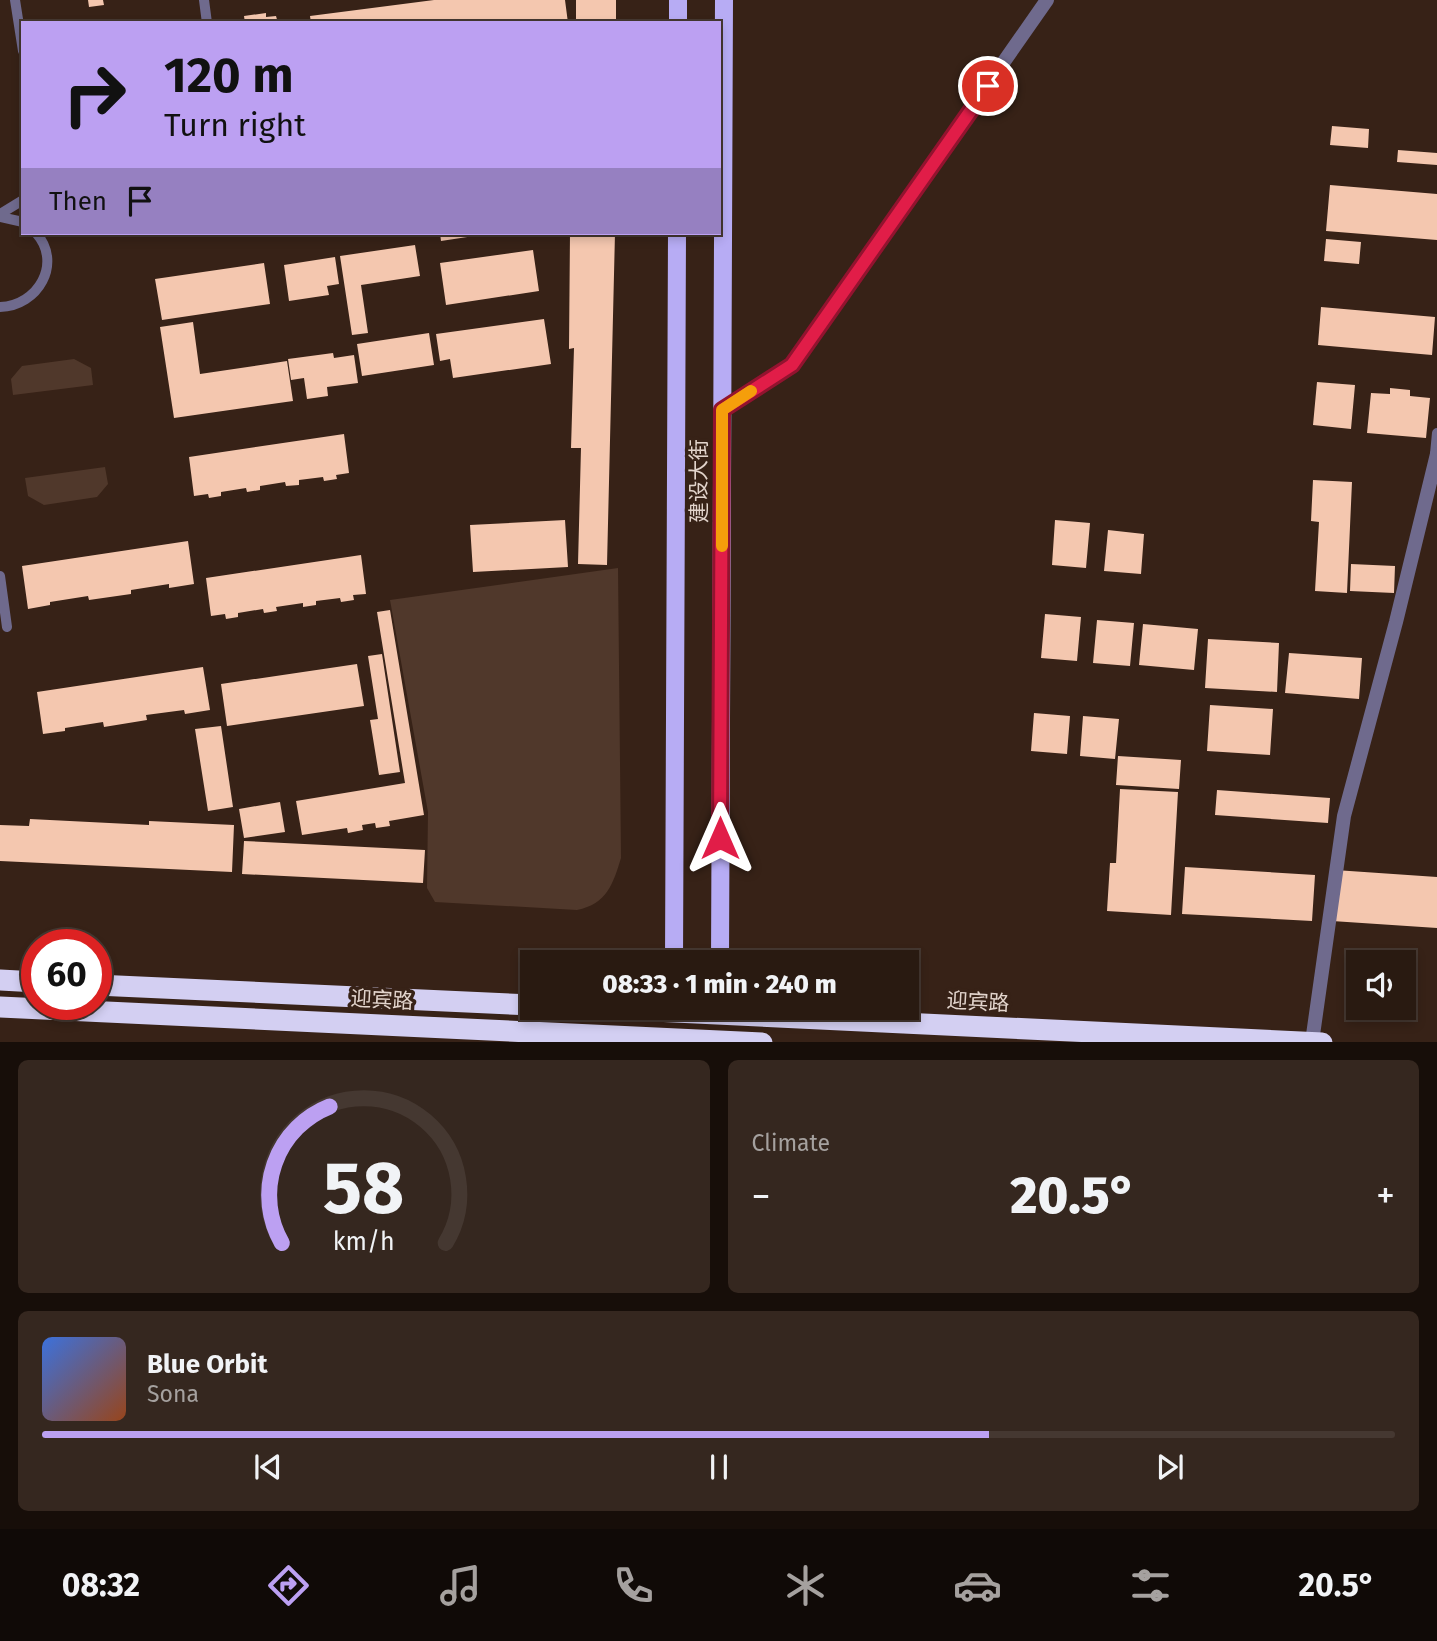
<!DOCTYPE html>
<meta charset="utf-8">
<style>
:root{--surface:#291a11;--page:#35271f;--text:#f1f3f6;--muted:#a5a19f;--line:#453831;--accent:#bca0f2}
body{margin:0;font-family:"Fira Sans","Noto Sans SC",sans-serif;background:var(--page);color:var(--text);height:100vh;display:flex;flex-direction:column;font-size:26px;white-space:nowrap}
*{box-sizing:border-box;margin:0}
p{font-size:23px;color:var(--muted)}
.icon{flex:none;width:38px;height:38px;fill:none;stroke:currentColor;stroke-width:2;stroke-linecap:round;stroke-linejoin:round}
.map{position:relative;height:1042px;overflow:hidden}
.details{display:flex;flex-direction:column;gap:18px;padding:18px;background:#170e09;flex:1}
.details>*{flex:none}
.banner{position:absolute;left:21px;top:21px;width:700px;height:214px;border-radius:0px;box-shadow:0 4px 10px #0003,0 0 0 2px var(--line);background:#bca0f2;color:#111;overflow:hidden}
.controls{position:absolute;left:1346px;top:950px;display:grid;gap:14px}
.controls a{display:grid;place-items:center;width:70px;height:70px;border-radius:0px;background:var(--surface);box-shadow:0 4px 10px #0003,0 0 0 2px var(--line);font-size:35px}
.speed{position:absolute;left:21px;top:929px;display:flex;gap:14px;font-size:35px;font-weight:700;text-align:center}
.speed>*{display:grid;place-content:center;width:91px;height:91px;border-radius:50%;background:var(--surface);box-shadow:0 4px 10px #0003,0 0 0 2px var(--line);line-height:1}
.speed .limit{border:10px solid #d22;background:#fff;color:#111}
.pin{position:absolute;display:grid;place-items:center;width:60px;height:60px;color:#fff;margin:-30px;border:4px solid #fff;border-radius:50%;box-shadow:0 2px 7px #0007}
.me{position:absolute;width:77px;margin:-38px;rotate:0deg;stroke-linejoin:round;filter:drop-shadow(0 0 5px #0008)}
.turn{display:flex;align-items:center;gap:24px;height:147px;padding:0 28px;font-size:32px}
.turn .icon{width:91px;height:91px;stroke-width:2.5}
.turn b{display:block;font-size:49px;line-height:60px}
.then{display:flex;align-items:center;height:66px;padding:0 28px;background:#0003;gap:14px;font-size:26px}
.big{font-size:52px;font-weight:800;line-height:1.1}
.details .tile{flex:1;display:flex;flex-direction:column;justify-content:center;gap:10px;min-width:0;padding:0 24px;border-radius:10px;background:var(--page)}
.details .dial{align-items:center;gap:0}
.dial svg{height:182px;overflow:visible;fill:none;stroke:var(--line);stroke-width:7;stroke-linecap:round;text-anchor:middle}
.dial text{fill:var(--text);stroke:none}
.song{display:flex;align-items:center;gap:21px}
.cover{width:84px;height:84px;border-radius:10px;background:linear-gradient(135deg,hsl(220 70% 55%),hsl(20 70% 35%))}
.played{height:7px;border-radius:4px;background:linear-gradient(90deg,var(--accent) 70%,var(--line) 70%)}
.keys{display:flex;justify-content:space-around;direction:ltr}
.heat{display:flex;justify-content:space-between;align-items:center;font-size:38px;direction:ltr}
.details .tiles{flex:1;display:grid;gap:18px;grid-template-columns:1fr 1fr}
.tile:last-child{grid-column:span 2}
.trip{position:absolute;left:520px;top:950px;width:399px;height:70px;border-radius:0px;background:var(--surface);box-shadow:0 4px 10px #0003,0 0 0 2px var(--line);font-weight:800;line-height:70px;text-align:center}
.menu{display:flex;height:112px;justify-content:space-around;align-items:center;background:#100a07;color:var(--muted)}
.menu .icon{width:49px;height:49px}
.menu .selected{color:var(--accent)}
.menu b{font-size:32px;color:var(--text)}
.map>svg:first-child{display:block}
.green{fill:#50382b}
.building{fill:#f4c7af}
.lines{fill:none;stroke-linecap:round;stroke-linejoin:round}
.lane{stroke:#6f6a8d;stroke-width:10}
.street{stroke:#6f6a8d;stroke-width:14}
.primary{stroke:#b7acf4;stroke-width:18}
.highway{stroke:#d3cff2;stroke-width:21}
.route-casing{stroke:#92132f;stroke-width:18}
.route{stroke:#e11d48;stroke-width:12}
.slow{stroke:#f59e0b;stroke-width:12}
.labels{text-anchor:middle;stroke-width:7;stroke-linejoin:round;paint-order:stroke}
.street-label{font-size:21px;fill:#e2d4cc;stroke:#372217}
</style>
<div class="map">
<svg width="1437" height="1043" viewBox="0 0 1437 1043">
<rect width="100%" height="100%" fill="#372217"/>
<path class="green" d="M 74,359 L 91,368 L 93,385 L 13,395 L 11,379 L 22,366 Z
M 105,467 L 108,484 L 97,497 L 44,505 L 28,496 L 25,478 Z
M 618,568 L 621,858 C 613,884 607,904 577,910 L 435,902 L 427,888 L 428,812 L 390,600 Z"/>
<path class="building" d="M 88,0 L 103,0 L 104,5 L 89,7 Z
M 434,0 L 565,0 L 568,23 L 311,23 L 310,16 Z
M 576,0 L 616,0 L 616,23 L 576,23 Z
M 266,13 L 266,17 L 276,16 L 278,23 L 245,23 L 244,16 Z
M 1332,126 L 1369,129 L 1368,148 L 1330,145 Z
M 1398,150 L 1437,153 L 1437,165 L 1397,162 Z
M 1330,185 L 1437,194 L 1437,240 L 1326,231 Z
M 440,233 L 486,233 L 487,234 L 441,241 Z
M 570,233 L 615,233 L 607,565 L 578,564 L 581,448 L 571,448 L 574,348 L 569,349 Z
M 1326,239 L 1361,242 L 1359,264 L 1324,261 Z
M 415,245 L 420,276 L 361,285 L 368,333 L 352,335 L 340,256 Z
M 533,250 L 539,291 L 446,305 L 440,263 Z
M 335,257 L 339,284 L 327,286 L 329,295 L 289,301 L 284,265 Z
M 264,263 L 270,304 L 162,320 L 155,279 Z
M 1321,307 L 1435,317 L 1432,355 L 1318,345 Z
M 544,319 L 551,364 L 453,378 L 450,359 L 440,361 L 436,334 Z
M 193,322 L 200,374 L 287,361 L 293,401 L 174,418 L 160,327 Z
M 429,333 L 434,365 L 362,376 L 357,344 Z
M 333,353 L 334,358 L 354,355 L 358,383 L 327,387 L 328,396 L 307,399 L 304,378 L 291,380 L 288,359 Z
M 1317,382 L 1355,385 L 1351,429 L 1313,425 Z
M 1390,388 L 1410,390 L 1410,396 L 1430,398 L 1426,438 L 1367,433 L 1371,393 L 1390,394 Z
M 344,434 L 349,473 L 336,475 L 337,479 L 324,481 L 323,477 L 299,480 L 299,485 L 286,486 L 285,482 L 260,486 L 260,490 L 247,492 L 246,488 L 221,492 L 221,496 L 209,498 L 208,494 L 194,496 L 189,457 Z
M 1313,480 L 1352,482 L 1347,593 L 1315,591 L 1319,522 L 1311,521 Z
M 565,520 L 568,567 L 473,572 L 470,525 Z
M 1055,520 L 1090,523 L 1086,568 L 1052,565 Z
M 1108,530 L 1144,534 L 1141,574 L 1104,571 Z
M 188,541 L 194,584 L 169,588 L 169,584 L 131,590 L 131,594 L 89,600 L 88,596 L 50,602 L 50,605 L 28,609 L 22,566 Z
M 361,555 L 366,594 L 353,595 L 354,600 L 341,602 L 340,598 L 316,601 L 316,605 L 303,607 L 303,603 L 276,607 L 277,611 L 264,613 L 263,609 L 238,613 L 238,617 L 226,619 L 225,614 L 211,616 L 206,578 Z
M 1351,564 L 1395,566 L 1394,593 L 1350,591 Z
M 390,610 L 424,815 L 389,821 L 390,826 L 376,828 L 375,823 L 362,825 L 363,830 L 348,833 L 347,828 L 302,835 L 296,801 L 405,783 L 377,612 Z
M 1045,614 L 1081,617 L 1077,661 L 1041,658 Z
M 1097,620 L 1134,623 L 1130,666 L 1093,663 Z
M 1143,624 L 1198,629 L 1194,670 L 1139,665 Z
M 1208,639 L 1279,643 L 1277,692 L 1205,688 Z
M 1289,653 L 1362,658 L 1359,699 L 1285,693 Z
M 382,654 L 400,772 L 379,775 L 370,720 L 378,719 L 368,656 Z
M 357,664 L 364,706 L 227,726 L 221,684 Z
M 203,667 L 210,710 L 185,714 L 184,710 L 146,715 L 147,720 L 104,727 L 103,722 L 65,728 L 65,731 L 43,734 L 37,692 Z
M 1210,705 L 1273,709 L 1270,755 L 1207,751 Z
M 1034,713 L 1070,716 L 1067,754 L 1031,751 Z
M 1083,716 L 1119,719 L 1115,759 L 1080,756 Z
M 221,726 L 233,807 L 208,811 L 195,729 Z
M 1118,756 L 1181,760 L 1179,789 L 1116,785 Z
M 1120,789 L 1178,792 L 1171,915 L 1107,911 L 1110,863 L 1116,863 Z
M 1217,790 L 1330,798 L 1328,823 L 1215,815 Z
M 280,802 L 285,832 L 244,838 L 239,809 Z
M 30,819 L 149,825 L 149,821 L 234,825 L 232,872 L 0,861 L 0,825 L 29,826 Z
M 244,841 L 425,850 L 423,883 L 242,874 Z
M 1185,867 L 1315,875 L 1312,921 L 1182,914 Z
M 1335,870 L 1437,877 L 1437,928 L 1332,921 Z"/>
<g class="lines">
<path class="lane" d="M 15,0 L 23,51
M 204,0 L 207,23
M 0,214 L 23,200
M 0,217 L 23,222
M 0,307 C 38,306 63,263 36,233
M 1435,454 L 1437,433
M 0,576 L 7,627"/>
<path class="street" d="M 722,410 L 792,365 L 1047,0
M 1312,1042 L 1344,816 L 1396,622 L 1437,454"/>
<path class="primary" d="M 678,23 L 678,0
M 674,962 L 677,233
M 720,962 L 724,0"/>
<path class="highway" d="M 0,980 L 37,982
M 96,985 L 532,1005
M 0,1007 L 762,1043
M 590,1008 L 1322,1043"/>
</g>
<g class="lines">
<g class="route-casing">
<path id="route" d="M 720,838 L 722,410 L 792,365 L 988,86"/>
</g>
<use href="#route" class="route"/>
<path class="slow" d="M 722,546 L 722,410 L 751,391"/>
</g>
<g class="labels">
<g class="street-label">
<text transform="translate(699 481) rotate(-90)" y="7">建设大街</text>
<text transform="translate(382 1000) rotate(3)" y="7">迎宾路</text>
<text transform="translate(978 1002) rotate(3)" y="7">迎宾路</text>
</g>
</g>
</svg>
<div class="controls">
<a><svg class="icon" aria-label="sound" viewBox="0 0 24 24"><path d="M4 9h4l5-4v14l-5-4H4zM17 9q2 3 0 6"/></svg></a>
</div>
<div class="speed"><div class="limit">60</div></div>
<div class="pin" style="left:988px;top:86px;background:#d93025"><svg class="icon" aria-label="arrive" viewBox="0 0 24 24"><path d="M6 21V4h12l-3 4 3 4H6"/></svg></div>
<svg class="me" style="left:720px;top:838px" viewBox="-20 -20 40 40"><path d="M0-17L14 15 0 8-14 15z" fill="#e11d48" stroke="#fff" stroke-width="4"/></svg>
<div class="trip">08:33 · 1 min · 240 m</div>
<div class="banner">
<div class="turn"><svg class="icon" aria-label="right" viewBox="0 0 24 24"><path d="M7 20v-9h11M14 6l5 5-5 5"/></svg><div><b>120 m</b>Turn right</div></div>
<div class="then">Then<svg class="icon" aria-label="arrive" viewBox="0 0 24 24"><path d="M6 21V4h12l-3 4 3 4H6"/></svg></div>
</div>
</div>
<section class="details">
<div class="tiles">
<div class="tile dial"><svg viewBox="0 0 100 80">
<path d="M14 69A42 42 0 1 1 86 69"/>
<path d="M14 69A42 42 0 0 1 35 9" stroke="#bca0f2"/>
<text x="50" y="56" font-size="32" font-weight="700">58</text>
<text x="50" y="72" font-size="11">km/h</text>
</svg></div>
<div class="tile"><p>Climate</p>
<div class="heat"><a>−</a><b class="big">20.5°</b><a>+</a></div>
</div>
<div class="tile">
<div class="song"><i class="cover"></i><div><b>Blue Orbit</b><p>Sona</p></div></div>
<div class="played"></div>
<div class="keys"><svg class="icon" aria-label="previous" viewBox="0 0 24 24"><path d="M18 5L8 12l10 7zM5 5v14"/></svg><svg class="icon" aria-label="pause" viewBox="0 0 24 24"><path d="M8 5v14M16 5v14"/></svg><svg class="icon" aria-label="next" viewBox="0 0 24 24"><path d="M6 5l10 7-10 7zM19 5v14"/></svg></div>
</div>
</div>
</section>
<nav class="menu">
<b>08:32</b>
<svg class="icon selected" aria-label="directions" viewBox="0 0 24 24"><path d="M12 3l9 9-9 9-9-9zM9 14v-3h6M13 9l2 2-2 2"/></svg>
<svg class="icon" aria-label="music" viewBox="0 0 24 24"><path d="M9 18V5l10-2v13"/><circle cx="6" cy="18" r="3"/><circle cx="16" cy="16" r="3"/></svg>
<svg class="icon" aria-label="phone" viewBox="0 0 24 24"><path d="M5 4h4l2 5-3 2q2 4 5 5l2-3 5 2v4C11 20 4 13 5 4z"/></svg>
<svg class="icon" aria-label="climate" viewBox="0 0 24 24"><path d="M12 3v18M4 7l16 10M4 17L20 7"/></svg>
<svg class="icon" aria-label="car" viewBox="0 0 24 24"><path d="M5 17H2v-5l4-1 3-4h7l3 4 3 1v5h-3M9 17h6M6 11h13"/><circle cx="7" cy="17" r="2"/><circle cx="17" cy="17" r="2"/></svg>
<svg class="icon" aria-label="filters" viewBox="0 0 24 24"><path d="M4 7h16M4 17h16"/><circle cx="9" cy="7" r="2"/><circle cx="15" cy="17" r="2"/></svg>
<b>20.5°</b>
</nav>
